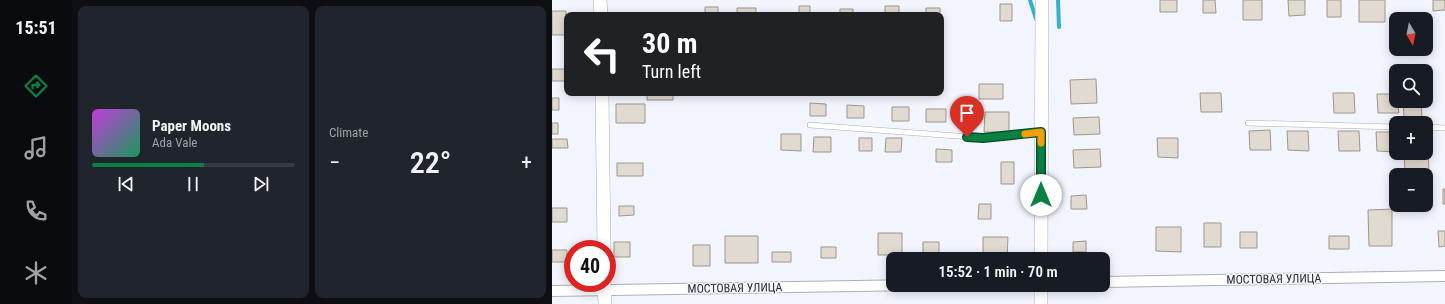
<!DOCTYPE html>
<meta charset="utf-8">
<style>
:root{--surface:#171b24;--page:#20242c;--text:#f1f3f6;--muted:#9ea1a6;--line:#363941;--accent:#0b8043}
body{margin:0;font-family:"Roboto Condensed",sans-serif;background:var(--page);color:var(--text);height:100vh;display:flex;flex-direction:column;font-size:15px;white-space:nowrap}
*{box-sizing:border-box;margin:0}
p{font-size:13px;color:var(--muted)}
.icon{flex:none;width:22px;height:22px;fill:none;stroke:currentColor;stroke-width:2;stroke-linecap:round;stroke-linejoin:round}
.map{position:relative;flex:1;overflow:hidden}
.details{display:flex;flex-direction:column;gap:6px;padding:6px;background:#0d0f14;width:480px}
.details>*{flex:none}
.guide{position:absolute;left:12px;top:12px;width:380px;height:84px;border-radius:8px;box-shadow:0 2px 10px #0003;background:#202124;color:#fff;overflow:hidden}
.needle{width:26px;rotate:170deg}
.buttons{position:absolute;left:837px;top:12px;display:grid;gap:8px}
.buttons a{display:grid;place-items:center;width:44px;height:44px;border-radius:8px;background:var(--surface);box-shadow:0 2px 10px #0003;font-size:20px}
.speed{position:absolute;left:12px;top:240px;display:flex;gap:8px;font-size:20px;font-weight:700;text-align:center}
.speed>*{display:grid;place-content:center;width:52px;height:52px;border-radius:50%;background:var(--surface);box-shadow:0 2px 10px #0003;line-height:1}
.speed .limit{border:6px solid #d22;background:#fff;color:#111}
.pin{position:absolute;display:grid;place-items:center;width:34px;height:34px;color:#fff;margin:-41px -17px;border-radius:50% 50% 50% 0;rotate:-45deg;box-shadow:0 0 4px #0007}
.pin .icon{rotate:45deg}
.me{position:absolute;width:44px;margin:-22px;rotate:0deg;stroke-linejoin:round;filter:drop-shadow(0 0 3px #0008)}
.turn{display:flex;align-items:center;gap:14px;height:84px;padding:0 12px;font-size:18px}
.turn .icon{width:52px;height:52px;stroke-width:2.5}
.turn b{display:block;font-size:28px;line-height:34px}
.big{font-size:30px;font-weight:600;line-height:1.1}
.details .tile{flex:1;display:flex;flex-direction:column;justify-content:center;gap:6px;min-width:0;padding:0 14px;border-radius:8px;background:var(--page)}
.song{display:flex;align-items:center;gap:12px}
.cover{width:48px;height:48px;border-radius:6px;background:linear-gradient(135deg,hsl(290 70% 55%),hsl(150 70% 35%))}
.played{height:4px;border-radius:2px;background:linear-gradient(90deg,var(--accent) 55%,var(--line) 55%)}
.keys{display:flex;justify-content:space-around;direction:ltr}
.heat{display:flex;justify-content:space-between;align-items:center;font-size:22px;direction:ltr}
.details .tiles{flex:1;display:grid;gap:6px;grid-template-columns:repeat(2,1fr)}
.trip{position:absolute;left:334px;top:252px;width:224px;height:40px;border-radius:8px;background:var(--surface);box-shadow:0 2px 10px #0003;font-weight:600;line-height:40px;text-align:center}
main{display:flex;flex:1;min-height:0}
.tab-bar{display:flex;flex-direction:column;width:72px;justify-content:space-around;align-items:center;background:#090b0e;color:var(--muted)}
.tab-bar .icon{width:28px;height:28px}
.tab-bar .on{color:var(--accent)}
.tab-bar b{font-size:18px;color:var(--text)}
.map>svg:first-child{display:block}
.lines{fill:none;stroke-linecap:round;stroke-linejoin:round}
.stream{stroke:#31b3ce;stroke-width:4}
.building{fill:#e0dad0;stroke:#9c968c}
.service-casing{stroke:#acafb9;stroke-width:6}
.minor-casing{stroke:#acafb9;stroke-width:12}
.tertiary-casing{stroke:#acafb9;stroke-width:14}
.service{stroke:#fff;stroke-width:5}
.minor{stroke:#fff;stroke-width:10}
.tertiary{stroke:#fff;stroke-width:13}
.route-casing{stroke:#07532c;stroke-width:10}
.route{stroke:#0b8043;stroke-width:7}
.slow{stroke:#f59e0b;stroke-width:7}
.labels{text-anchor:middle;stroke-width:3;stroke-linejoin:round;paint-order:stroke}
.street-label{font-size:12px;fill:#2c2d31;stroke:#f3f5fe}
</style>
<main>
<nav class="tab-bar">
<b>15:51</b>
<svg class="icon on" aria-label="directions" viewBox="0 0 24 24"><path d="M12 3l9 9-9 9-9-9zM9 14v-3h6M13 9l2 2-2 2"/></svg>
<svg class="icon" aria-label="music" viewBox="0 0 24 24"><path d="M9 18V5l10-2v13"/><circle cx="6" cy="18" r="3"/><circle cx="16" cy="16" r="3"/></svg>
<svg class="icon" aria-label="phone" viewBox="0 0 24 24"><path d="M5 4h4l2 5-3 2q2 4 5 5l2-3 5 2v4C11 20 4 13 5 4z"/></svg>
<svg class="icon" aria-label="climate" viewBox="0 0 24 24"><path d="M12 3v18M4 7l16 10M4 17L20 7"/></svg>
</nav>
<section class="details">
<div class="tiles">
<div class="tile">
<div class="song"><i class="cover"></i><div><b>Paper Moons</b><p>Ada Vale</p></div></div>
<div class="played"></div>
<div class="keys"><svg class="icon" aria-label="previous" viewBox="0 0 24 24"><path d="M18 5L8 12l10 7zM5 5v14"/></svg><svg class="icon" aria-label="pause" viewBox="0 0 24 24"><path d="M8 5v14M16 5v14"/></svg><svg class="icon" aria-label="next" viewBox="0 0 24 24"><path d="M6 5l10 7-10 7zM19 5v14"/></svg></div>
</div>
<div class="tile"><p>Climate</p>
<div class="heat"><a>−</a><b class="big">22°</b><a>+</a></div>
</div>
</div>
</section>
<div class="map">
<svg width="893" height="304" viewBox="0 0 893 304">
<rect width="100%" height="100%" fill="#f3f5fe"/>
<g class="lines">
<path class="stream" d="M 478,0 L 484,19
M 506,0 L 507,27"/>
</g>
<path class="building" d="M 608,0 L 625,0 L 625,12 L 608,12 Z
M 651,0 L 663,0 L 664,13 L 651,13 Z
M 691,0 L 710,0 L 710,20 L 691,20 Z
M 736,0 L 753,0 L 753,15 L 737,16 Z
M 775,0 L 789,0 L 789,17 L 775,17 Z
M 807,0 L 833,0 L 833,22 L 807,22 Z
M 881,0 L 893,0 L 893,10 L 881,11 Z
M 448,4 L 460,4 L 460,21 L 448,21 Z
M 247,6 L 258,6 L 258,15 L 247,15 Z
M 333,6 L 347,6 L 347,15 L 333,15 Z
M 153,7 L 166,7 L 166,15 L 153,15 Z
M 185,8 L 204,8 L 204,15 L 185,15 Z
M 374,8 L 388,8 L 388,15 L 374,15 Z
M 288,9 L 301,9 L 301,15 L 288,15 Z
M 0,11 L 14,11 L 14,35 L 0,35 Z
M 0,69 L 13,69 L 13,81 L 0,81 Z
M 544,79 L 545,103 L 519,104 L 518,80 Z
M 427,84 L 451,84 L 451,99 L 427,99 Z
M 95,93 L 121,93 L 121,100 L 95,100 Z
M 648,93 L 669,93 L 670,112 L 649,112 Z
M 781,93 L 802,93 L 803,113 L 782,113 Z
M 825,94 L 844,94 L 847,113 L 826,113 Z
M 0,98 L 7,98 L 7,110 L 0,110 Z
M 851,101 L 869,101 L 870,117 L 852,117 Z
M 258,103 L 274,104 L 274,116 L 258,116 Z
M 64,104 L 93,104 L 93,123 L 64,123 Z
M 295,105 L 312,106 L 312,118 L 295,118 Z
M 340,107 L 357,107 L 357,121 L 340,121 Z
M 374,109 L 394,109 L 394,122 L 374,122 Z
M 433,112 L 457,112 L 457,132 L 432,132 Z
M 547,117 L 548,134 L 522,135 L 521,118 Z
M 0,123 L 6,123 L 6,134 L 0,134 Z
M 718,130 L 719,150 L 698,150 L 697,131 Z
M 735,131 L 756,131 L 757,151 L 736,150 Z
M 786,131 L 807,131 L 808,151 L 787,151 Z
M 824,132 L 844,132 L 844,152 L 825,151 Z
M 229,134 L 249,134 L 249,151 L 229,150 Z
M 262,137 L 279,137 L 279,152 L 261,152 Z
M 307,138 L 320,138 L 320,151 L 307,151 Z
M 334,138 L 350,138 L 349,152 L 333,152 Z
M 605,138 L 626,138 L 626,158 L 606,157 Z
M 0,139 L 15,139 L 16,148 L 0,148 Z
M 874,146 L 876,146 L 877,171 L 853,171 L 852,153 L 874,153 Z
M 384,149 L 400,150 L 400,162 L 384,162 Z
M 548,149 L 549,167 L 522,168 L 521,150 Z
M 449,162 L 462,162 L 462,184 L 449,184 Z
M 65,163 L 91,163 L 91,176 L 65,176 Z
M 891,189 L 893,189 L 893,204 L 891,204 Z
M 534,195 L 535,209 L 519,209 L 519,196 Z
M 427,204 L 439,204 L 439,219 L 426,219 Z
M 67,206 L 82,206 L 82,215 L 67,216 Z
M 0,208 L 15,208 L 15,222 L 0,222 Z
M 840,209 L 840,246 L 817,246 L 816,210 Z
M 652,223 L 669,223 L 669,247 L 652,247 Z
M 604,227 L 629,227 L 629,252 L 604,251 Z
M 886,231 L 893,231 L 893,246 L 887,247 Z
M 688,232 L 705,232 L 705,248 L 688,248 Z
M 326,233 L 350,233 L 350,255 L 326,255 Z
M 173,236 L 206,236 L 206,263 L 173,263 Z
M 777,236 L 797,236 L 797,249 L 777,249 Z
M 431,237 L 456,237 L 455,258 L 431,258 Z
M 534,241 L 534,252 L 521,252 L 521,242 Z
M 62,242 L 78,242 L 78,257 L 62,257 Z
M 371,242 L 387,242 L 387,259 L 371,259 Z
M 141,245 L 158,245 L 158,266 L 141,266 Z
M 269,247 L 284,247 L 284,258 L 269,258 Z
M 0,250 L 15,250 L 15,262 L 0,262 Z
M 220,252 L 239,252 L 239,262 L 220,262 Z"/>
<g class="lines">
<g class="service-casing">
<path id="service" d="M 696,123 L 844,127
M 258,125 L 431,138 L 488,132
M 874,127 L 893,128"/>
</g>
<g class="minor-casing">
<path id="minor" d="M 551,282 L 893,276
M 0,291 L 366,285"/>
</g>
<g class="tertiary-casing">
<path id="tertiary" d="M 48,0 L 49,15
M 50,93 L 52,249
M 489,259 L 490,0
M 52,283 L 53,304
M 489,285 L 489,304"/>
</g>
<use href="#service" class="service"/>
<use href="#minor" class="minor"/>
<use href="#tertiary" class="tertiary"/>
</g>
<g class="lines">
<g class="route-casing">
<path id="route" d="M 415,137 L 431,138 L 489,132 L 489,195"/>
</g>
<use href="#route" class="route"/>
<path class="slow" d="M 473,134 L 489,132 L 489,143"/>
</g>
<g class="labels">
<g class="street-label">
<text transform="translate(722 279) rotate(-1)" y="4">МОСТОВАЯ УЛИЦА</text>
<text transform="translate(183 288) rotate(-1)" y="4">МОСТОВАЯ УЛИЦА</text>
</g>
</g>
</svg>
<div class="buttons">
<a><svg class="needle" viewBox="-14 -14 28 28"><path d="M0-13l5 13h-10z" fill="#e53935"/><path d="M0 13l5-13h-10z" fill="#9ea1a6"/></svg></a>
<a><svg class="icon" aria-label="search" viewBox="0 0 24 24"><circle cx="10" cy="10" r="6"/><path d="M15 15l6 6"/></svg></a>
<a>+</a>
<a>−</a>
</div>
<div class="speed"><div class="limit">40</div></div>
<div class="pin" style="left:415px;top:137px;background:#d93025"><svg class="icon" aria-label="arrive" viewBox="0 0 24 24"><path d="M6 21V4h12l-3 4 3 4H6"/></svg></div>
<svg class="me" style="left:489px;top:195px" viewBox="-20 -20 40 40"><circle r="19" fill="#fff"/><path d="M0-13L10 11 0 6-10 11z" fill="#0b8043"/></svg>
<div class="trip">15:52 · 1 min · 70 m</div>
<div class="guide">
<div class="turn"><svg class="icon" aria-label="left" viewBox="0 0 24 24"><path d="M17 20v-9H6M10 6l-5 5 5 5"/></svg><div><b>30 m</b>Turn left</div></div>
</div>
</div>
</main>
